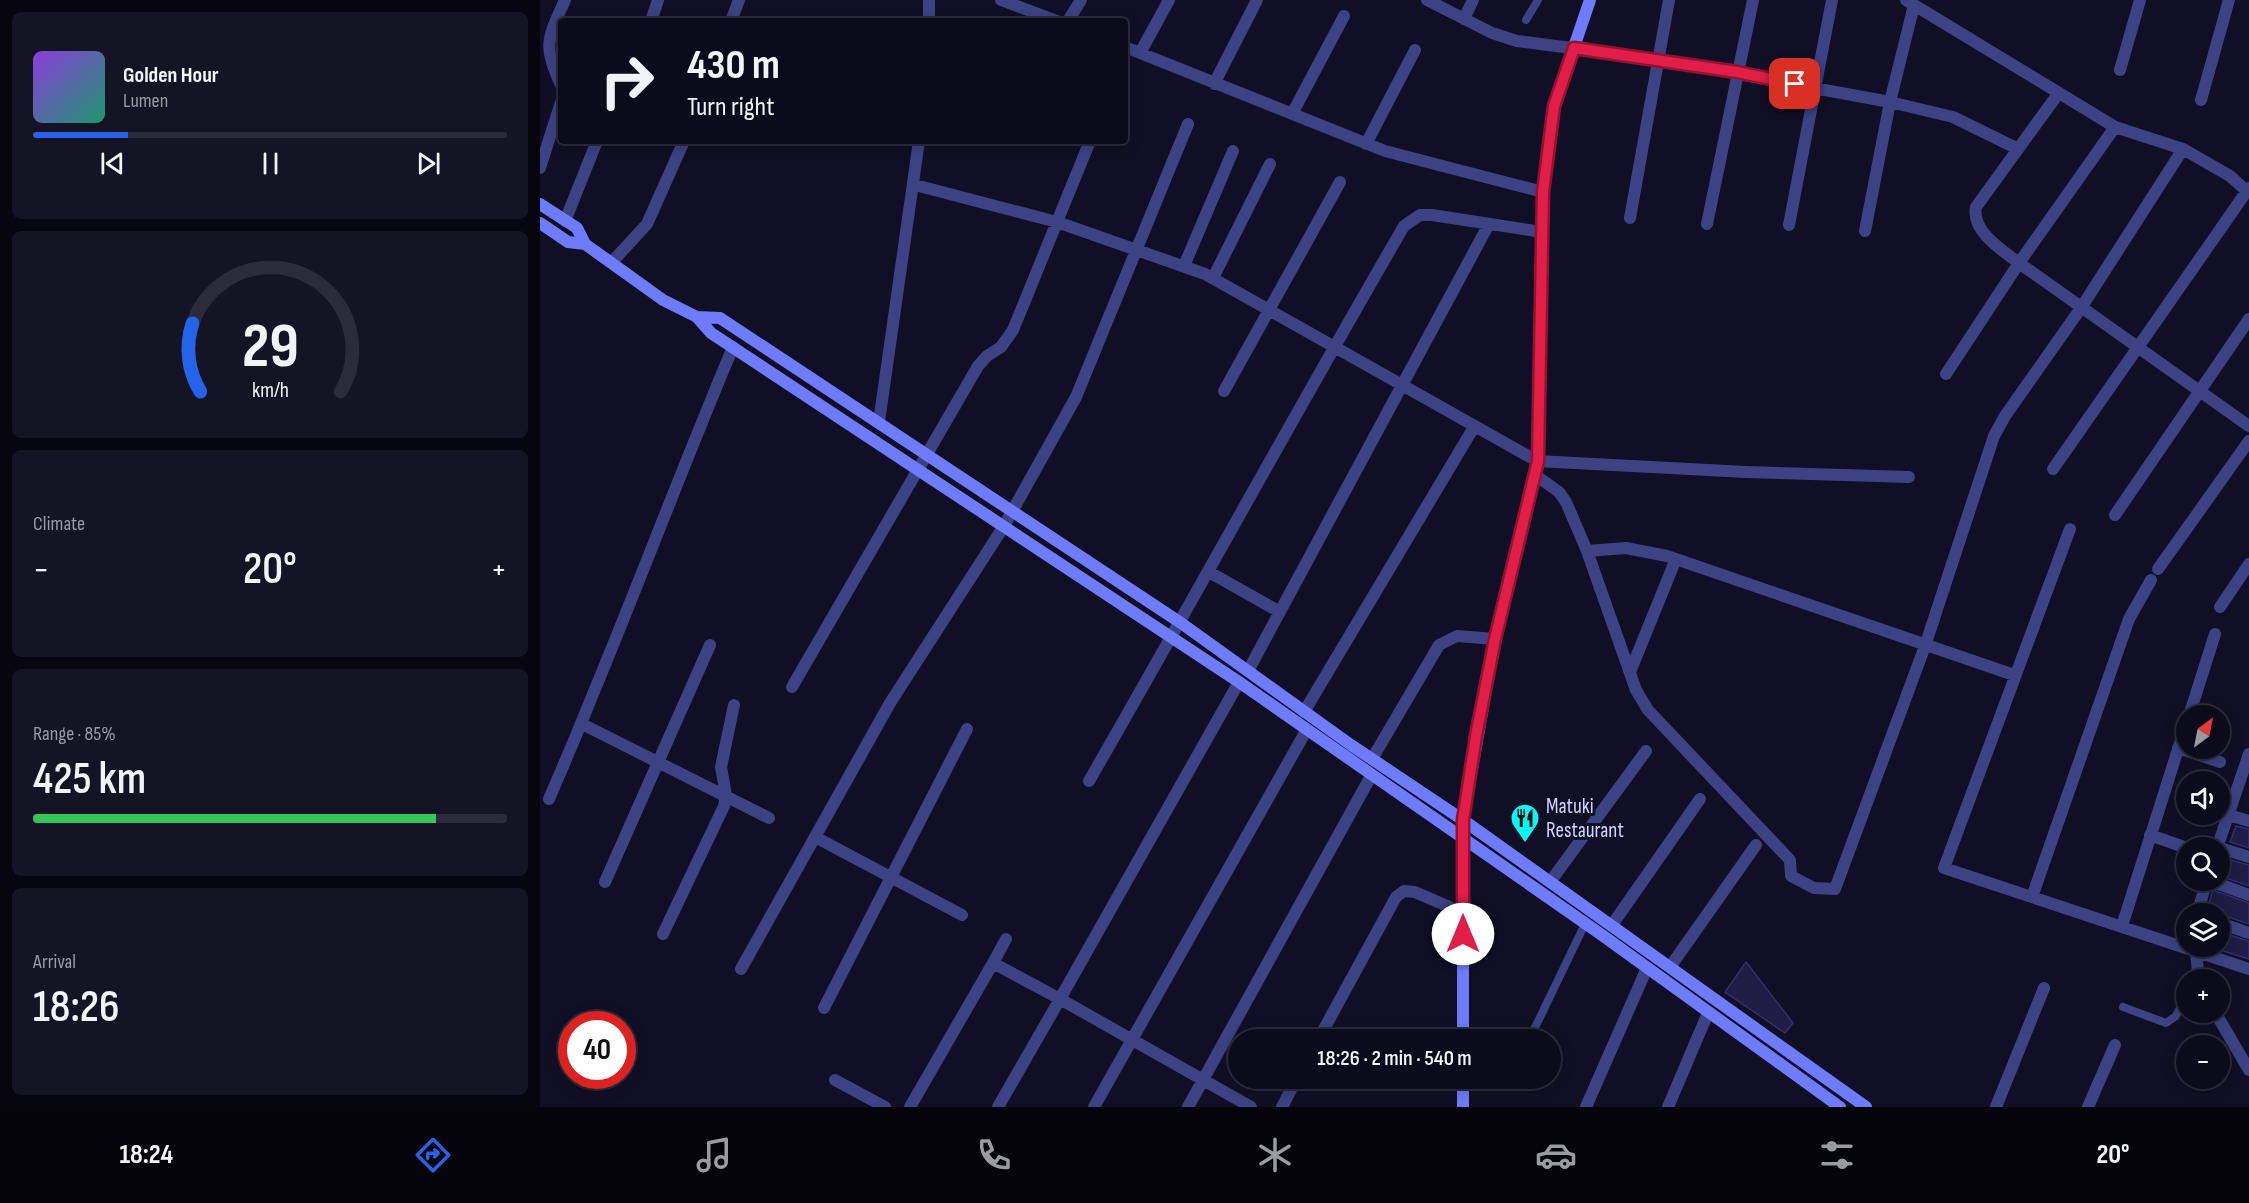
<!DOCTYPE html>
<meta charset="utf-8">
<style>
:root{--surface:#0c0b1c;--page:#151425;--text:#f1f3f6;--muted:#9a9ba3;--line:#2c2b3b;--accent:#2563eb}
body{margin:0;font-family:"Sofia Sans Condensed",sans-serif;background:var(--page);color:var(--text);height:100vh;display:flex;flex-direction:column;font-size:22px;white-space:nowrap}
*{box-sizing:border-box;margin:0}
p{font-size:20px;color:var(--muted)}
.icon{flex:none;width:33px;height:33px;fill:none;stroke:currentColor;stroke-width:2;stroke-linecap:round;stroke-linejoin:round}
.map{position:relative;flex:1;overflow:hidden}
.sheet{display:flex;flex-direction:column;gap:12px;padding:12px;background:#07060f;width:540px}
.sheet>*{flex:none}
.hud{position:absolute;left:18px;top:18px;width:570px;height:126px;border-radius:6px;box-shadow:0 3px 15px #0003,0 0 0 2px var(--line);background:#0c0b1c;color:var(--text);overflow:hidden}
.needle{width:39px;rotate:32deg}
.buttons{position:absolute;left:1636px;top:705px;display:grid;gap:12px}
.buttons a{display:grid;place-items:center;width:54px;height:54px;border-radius:50%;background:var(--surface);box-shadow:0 3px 15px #0003,0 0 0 2px var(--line);font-size:30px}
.speed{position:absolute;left:18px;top:1011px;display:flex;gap:12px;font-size:30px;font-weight:700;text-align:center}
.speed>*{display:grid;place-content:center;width:78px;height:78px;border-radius:50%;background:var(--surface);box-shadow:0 3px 15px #0003,0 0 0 2px var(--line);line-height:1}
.speed .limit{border:9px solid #d22;background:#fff;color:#111}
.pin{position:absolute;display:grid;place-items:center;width:51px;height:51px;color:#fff;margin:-26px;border-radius:12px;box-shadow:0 3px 9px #0006}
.me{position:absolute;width:66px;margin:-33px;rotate:0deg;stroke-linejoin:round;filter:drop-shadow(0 0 4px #0008)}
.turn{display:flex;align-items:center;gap:21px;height:126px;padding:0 30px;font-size:27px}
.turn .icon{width:78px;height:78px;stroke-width:2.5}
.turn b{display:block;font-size:42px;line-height:51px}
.big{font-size:45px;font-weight:600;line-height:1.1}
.sheet .widget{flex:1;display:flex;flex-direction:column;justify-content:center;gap:9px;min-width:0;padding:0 21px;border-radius:9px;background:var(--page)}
.sheet .dial{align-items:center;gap:0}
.dial svg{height:156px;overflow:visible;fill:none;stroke:var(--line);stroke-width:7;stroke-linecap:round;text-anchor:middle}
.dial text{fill:var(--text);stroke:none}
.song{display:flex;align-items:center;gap:18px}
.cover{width:72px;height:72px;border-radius:9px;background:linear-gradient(135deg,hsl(270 70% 55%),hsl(160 70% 35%))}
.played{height:6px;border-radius:3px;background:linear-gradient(90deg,var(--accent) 20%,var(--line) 20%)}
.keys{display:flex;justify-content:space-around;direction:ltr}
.heat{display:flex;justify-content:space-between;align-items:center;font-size:33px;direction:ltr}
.charge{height:9px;border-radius:4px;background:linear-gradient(90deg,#34c759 85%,var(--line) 0)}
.trip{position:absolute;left:688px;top:1029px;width:333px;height:60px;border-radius:30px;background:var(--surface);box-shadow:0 3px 15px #0003,0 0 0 2px var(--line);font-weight:600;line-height:60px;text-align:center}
.menu{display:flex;height:96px;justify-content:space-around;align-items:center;background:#05040b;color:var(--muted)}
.menu .icon{width:42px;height:42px}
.menu .on{color:var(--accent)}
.menu b{font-size:27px;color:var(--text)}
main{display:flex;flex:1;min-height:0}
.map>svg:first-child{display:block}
.building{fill:#1f1c45;stroke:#332f71;stroke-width:1.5}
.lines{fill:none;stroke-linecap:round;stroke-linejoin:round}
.lane{stroke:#3c4283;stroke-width:8}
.street{stroke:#3c4283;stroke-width:12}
.secondary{stroke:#6e7cfb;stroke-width:12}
.route-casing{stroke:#92132f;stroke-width:15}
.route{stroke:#e11d48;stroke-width:10}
.labels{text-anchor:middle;stroke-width:6;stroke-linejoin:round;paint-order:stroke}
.poi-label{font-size:21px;fill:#d4d5fe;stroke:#100f25;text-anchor:start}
</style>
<main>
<section class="sheet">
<div class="widget">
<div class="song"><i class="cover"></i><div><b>Golden Hour</b><p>Lumen</p></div></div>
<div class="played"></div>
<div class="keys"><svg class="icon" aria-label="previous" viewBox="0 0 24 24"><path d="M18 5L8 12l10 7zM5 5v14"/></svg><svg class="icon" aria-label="pause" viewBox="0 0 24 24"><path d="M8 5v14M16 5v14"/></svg><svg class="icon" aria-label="next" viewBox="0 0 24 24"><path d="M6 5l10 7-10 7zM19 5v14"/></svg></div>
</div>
<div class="widget dial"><svg viewBox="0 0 100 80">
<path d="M14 69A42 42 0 1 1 86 69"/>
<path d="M14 69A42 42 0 0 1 10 34" stroke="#2563eb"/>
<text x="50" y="56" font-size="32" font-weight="700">29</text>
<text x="50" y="72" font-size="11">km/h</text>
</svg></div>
<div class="widget"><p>Climate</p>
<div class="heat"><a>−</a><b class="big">20°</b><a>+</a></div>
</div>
<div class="widget"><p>Range · 85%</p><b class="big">425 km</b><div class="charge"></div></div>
<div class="widget"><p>Arrival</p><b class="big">18:26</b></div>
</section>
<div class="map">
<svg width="1709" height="1107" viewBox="0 0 1709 1107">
<rect width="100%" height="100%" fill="#100f25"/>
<path class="building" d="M 1696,826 L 1709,829 L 1709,848 L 1690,842 Z
M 1683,858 L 1709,865 L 1709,886 L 1680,876 Z
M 1673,890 L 1709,903 L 1709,924 L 1667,910 Z
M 1680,932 L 1709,941 L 1709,959 L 1680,950 Z
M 1206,962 L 1253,1023 L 1245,1033 L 1185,992 Z"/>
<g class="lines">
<path class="lane" d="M 986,20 L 998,0
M 1583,1007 L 1626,1023 L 1636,1016 L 1647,994
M 989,1040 L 1045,924"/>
<path class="street" d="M 389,0 L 389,21
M 461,0 L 517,21
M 887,0 L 952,33 L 977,41 L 1117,59 L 1350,102 L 1413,117 L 1478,149
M 1366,0 L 1575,127 L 1643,149 L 1690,176 L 1709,193
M 924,19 L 933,0
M 111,21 L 118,0
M 191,21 L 199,0
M 528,21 L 541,0
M 585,47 L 845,151 L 1003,192
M 600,53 L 629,0
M 1580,70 L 1600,0
M 674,84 L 717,0
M 21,85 C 2,45 8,38 25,0
M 1518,94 L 1436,207 C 1431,231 1462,250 1479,263 L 1709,426
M 1661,100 L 1689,0
M 752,114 L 804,16
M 826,144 L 875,50
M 0,168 L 21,102
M 375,185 L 517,222 L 665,274 L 997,461 L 1206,472 L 1369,477
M 1090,218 L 1129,0
M 25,221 L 57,141
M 1167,224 L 1213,0
M 1249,225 L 1292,0
M 1325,231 L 1350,102 L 1374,5
M 72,262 L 107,224 L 144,141
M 644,266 L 693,151
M 673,278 L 730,164
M 1406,374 L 1479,263 L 1575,127
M 684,391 L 800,182
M 339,422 L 379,141
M 1513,469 L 1709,188
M 994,474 L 1019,492 L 1026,502 L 1047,551 L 1096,690 L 1108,710 L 1250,860 L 1251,876 L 1274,888 L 1295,889 L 1385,646 L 1454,436 L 1465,416 L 1541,308 L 1643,149
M 1575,515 L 1709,319
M 1530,529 L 1404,868 L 1709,969
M 1047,551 L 1086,548 L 1127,556 L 1474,675
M 1618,569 L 1709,441
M 669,572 L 740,612
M 1680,607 L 1709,564
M 708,671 L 949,224
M 1090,672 L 1136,559
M 699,682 L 520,999 L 711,1107
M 252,687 L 438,366 L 447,356 L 461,347 L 473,330 L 550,141
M 764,712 L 934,427
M 1649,716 L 1675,634
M 42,724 L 229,818
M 1638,748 L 1680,762
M 832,759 L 899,645 L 917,636 L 955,639
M 549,781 C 655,597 757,410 864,226 L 880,215 L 892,215 L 1002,232
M 9,799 C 74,650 130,497 193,347
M 1688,815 L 1709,821
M 1610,835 L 1647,848
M 277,838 L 422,915
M 1677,848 L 1709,754
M 1680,848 L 1709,857
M 1668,880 L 1709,895
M 65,882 L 170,645
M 1010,882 L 1106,751
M 1492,897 L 1589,619 L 1611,580
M 1657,914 L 1667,880
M 1680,923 L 1709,933
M 1072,925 L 1160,799
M 1582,926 L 1647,721
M 123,934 L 184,806 L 186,795 L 181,767 L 194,705
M 1656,953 L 1659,980
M 1130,967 L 1216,845
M 201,969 L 350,703 L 464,526 L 536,397 L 648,124
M 284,1008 L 427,729
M 1675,1012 L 1709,1070
M 778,1040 L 856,897 L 864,891 L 875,892 L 923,913
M 295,1080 L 345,1107
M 370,1107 L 453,963
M 458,1107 L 520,999 L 453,963 L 466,939
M 554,1107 L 766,731
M 648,1107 L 831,776
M 742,1107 L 757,1078
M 1046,1107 L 1107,968
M 1128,1107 L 1168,1013
M 1456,1107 L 1504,988
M 1548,1107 L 1575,1045"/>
<path class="secondary" d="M 0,204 L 37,228 L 45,244
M 0,223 L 28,242 L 45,244 L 123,300 L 157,317 L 171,333 L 699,682 L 1062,935 L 1300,1107
M 157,317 L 180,318 L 641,623 L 811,745 L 923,820 L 1326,1107
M 923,1040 L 923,820 L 955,639 L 997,461 L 1003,192 L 1010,130 L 1014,106 L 1050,0
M 923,1107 L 923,1078"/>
</g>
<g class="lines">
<g class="route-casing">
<path id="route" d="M 923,934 L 923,820 L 936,736 L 955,639 L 998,461 L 1003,192 L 1014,106 L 1034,48 L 1197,72 L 1255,84"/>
</g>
<use href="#route" class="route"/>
</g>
<defs>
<g id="restaurant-pin" transform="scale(1.5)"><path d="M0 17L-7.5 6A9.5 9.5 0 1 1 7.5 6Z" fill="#06f8f1" stroke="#100f25"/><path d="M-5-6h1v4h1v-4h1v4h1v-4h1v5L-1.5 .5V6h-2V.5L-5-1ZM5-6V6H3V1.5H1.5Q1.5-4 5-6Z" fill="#111"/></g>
</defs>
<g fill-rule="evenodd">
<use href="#restaurant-pin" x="985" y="818"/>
</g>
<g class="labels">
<g class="poi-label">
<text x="1006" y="813">Matuki<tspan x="1006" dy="24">Restaurant</tspan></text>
</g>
</g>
</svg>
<div class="buttons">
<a><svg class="needle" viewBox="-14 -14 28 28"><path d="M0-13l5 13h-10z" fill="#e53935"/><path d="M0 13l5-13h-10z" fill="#9a9ba3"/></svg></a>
<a><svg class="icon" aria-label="sound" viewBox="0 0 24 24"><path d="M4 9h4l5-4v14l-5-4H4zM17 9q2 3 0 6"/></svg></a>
<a><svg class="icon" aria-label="search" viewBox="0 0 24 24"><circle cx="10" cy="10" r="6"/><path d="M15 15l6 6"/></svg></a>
<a><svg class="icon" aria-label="layers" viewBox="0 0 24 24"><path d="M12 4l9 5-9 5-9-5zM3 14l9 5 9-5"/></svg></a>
<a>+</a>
<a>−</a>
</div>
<div class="speed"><div class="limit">40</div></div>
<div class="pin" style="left:1255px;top:84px;background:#d93025"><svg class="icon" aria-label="arrive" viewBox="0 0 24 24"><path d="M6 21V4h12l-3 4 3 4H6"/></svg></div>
<svg class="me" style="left:923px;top:934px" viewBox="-20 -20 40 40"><circle r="19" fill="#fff"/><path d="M0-13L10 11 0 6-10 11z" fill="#e11d48"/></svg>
<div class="trip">18:26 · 2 min · 540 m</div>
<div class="hud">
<div class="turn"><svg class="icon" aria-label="right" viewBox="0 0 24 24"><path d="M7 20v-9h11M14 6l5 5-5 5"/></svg><div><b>430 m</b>Turn right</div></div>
</div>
</div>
</main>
<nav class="menu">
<b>18:24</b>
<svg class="icon on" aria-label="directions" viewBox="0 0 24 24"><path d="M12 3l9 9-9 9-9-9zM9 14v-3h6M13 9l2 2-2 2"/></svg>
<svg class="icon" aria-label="music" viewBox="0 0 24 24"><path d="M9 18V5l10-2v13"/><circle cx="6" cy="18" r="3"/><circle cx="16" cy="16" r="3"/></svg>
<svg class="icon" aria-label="phone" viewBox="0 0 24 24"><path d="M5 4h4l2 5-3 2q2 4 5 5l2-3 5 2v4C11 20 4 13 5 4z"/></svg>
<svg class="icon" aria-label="climate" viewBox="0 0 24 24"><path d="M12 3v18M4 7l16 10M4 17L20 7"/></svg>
<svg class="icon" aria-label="car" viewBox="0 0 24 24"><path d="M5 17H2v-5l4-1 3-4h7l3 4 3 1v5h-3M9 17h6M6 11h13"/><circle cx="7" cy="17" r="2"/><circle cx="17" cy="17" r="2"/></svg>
<svg class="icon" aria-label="filters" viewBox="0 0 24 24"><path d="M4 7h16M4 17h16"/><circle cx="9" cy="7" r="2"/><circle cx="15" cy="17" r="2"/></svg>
<b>20°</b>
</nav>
